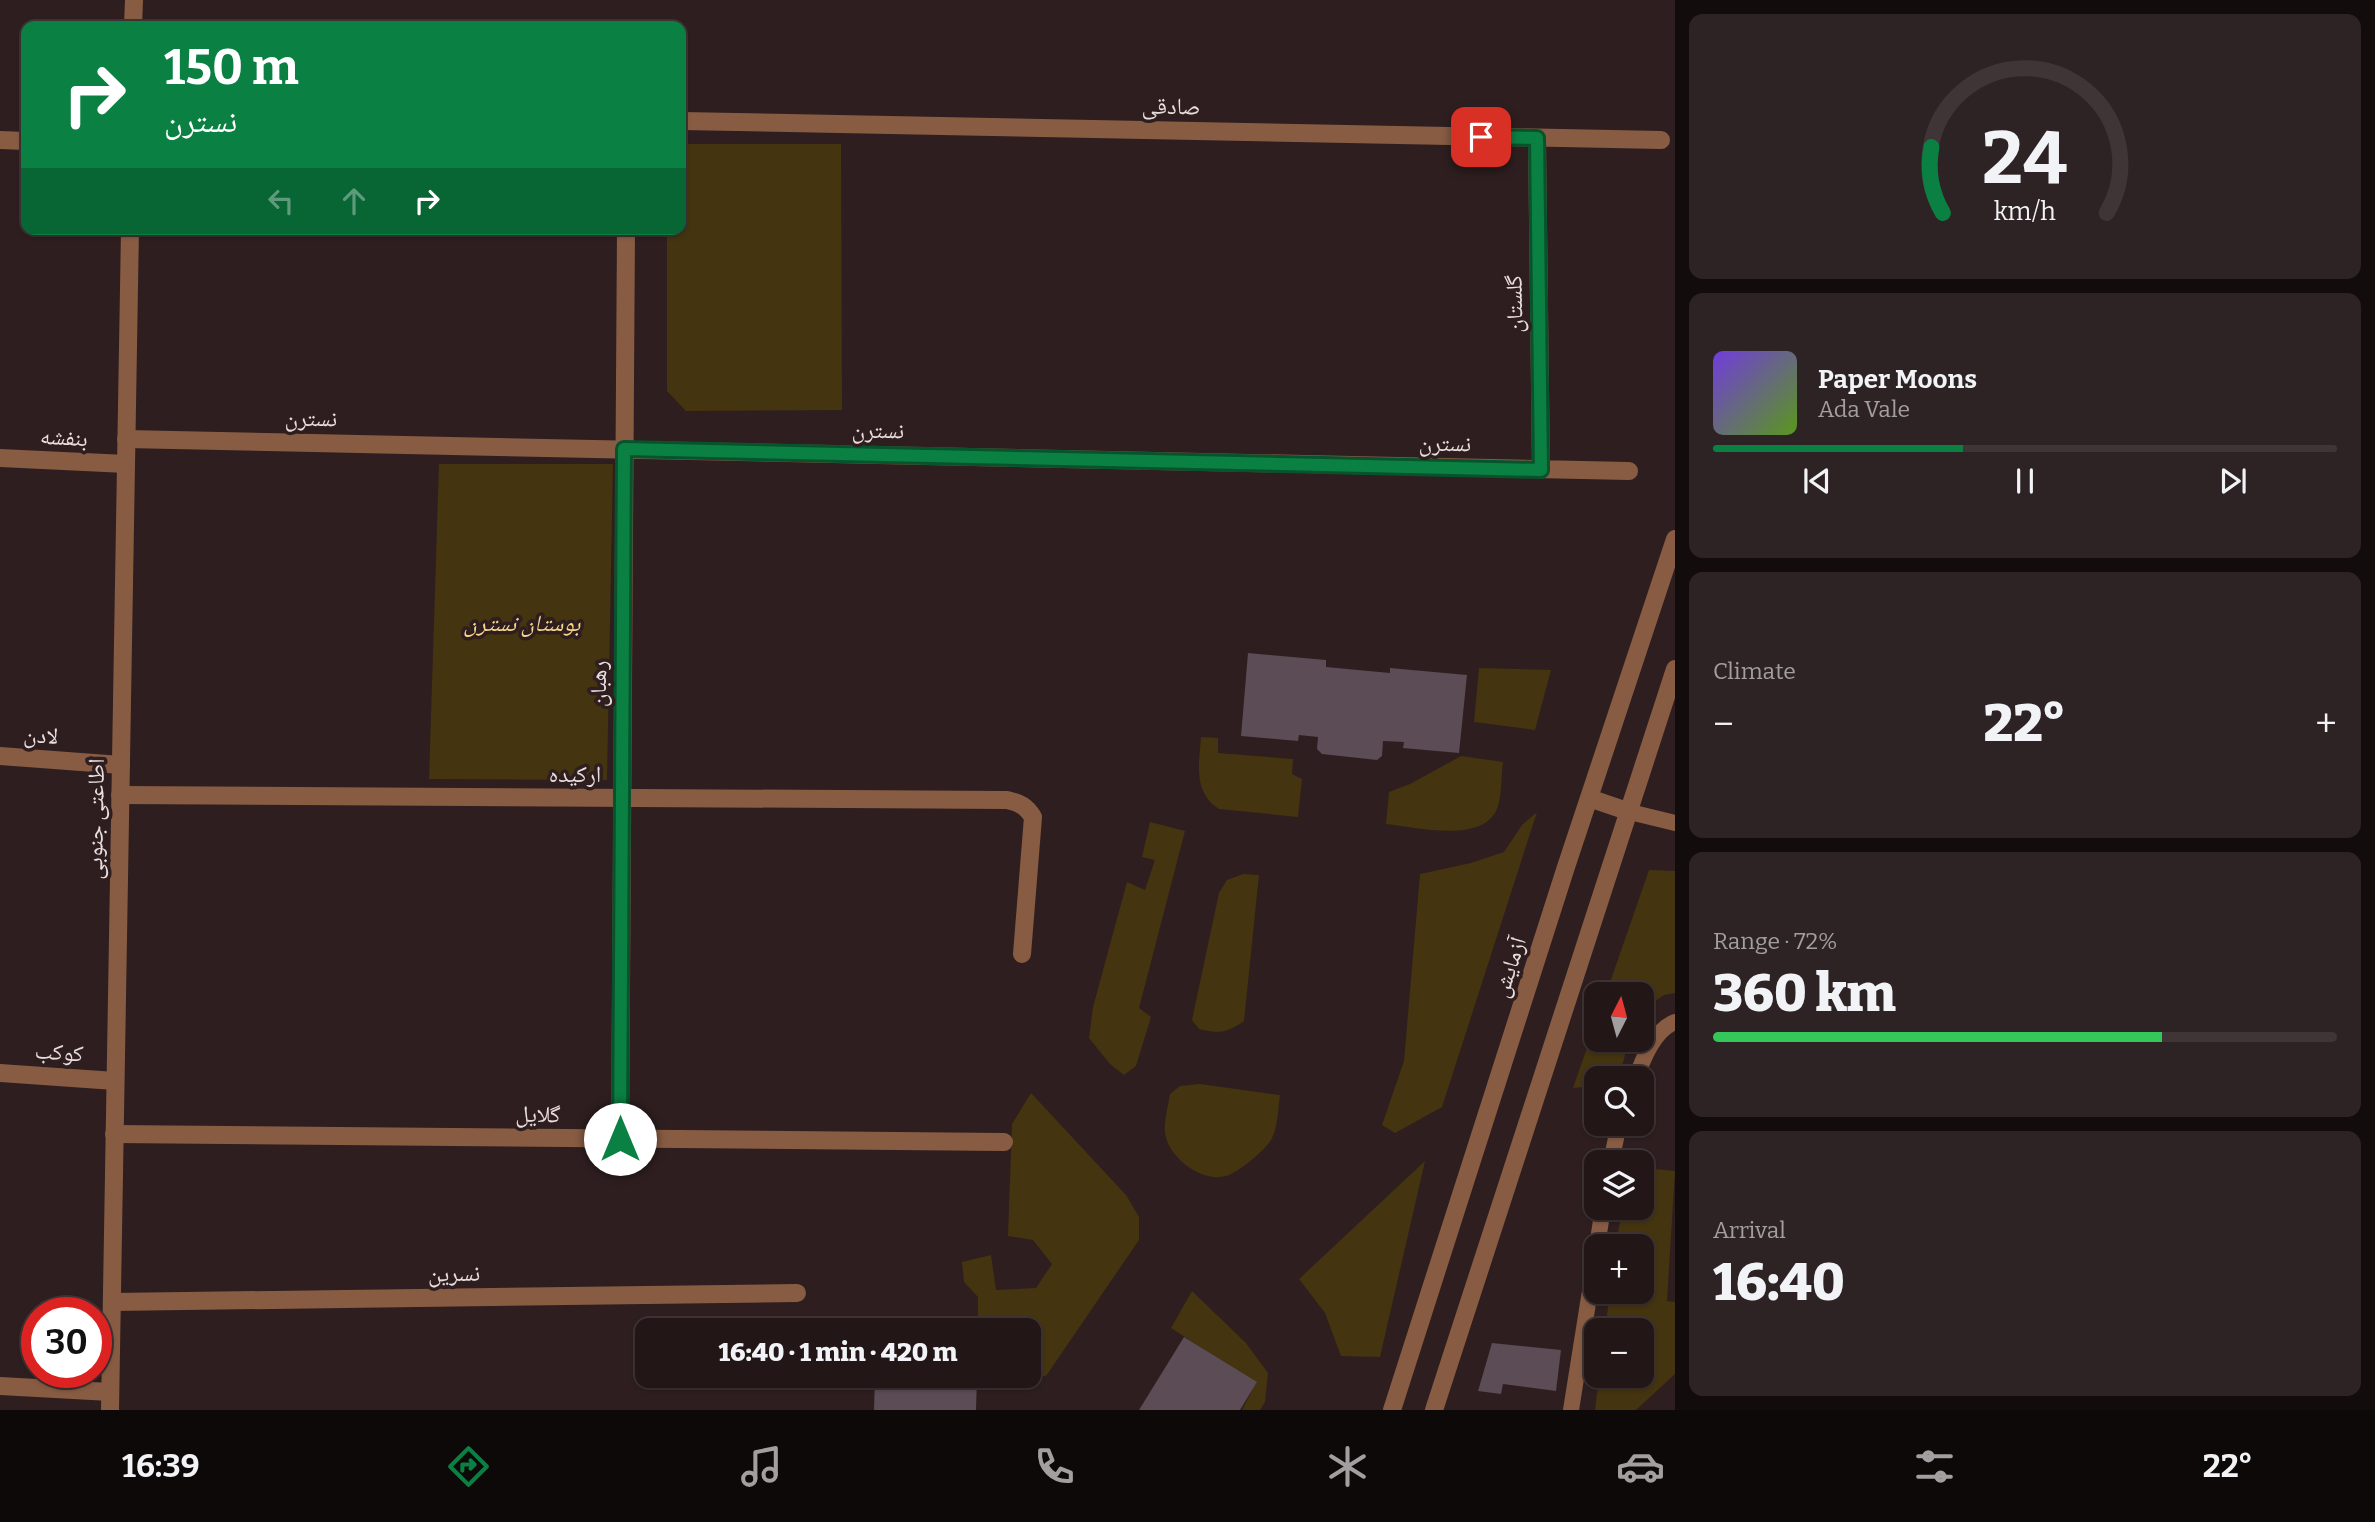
<!DOCTYPE html>
<meta charset="utf-8">
<style>
:root{--surface:#221617;--page:#2e2324;--text:#f1f3f6;--muted:#a29fa1;--line:#3f3536;--accent:#0b8043}
body{margin:0;font-family:Bitter,"Noto Naskh Arabic",serif;background:var(--page);color:var(--text);height:100vh;display:flex;flex-direction:column;font-size:26px;white-space:nowrap}
*{box-sizing:border-box;margin:0}
p{font-size:23px;color:var(--muted)}
.icon{flex:none;width:38px;height:38px;fill:none;stroke:currentColor;stroke-width:2;stroke-linecap:round;stroke-linejoin:round}
.map{position:relative;flex:1;overflow:hidden}
.details{display:flex;flex-direction:column;gap:14px;padding:14px;background:#130c0d;width:700px}
.details>*{flex:none}
.banner{position:absolute;left:21px;top:21px;width:665px;height:214px;border-radius:14px;box-shadow:0 2px 5px #0004,0 0 0 2px var(--line);background:#0b8043;color:#fff;overflow:hidden}
.needle{width:46px;rotate:6deg}
.fabs{position:absolute;left:1584px;top:982px;display:grid;gap:14px}
.fabs a{display:grid;place-items:center;width:70px;height:70px;border-radius:14px;background:var(--surface);box-shadow:0 2px 5px #0004,0 0 0 2px var(--line);font-size:35px}
.speed{position:absolute;left:21px;top:1297px;display:flex;gap:14px;font-size:35px;font-weight:700;text-align:center}
.speed>*{display:grid;place-content:center;width:91px;height:91px;border-radius:50%;background:var(--surface);box-shadow:0 2px 5px #0004,0 0 0 2px var(--line);line-height:1}
.speed .limit{border:10px solid #d22;background:#fff;color:#111}
.pin{position:absolute;display:grid;place-items:center;width:60px;height:60px;color:#fff;margin:-30px;border-radius:14px;box-shadow:0 4px 10px #0006}
.me{position:absolute;width:77px;margin:-38px;rotate:0deg;stroke-linejoin:round;filter:drop-shadow(0 0 5px #0008)}
.turn{display:flex;align-items:center;gap:24px;height:147px;padding:0 28px;font-size:32px}
.turn .icon{width:91px;height:91px;stroke-width:2.5}
.turn b{display:block;font-size:49px;line-height:60px}
.lanes{display:flex;align-items:center;height:66px;padding:0 28px;background:#0003;justify-content:center;gap:35px;direction:ltr}
.lanes .off{opacity:.35}
.big{font-size:52px;font-weight:800;line-height:1.1}
.details .card{flex:1;display:flex;flex-direction:column;justify-content:center;gap:10px;min-width:0;padding:0 24px;border-radius:14px;background:var(--page)}
.details .dial{align-items:center;gap:0}
.dial svg{height:182px;overflow:visible;fill:none;stroke:var(--line);stroke-width:7;stroke-linecap:round;text-anchor:middle}
.dial text{fill:var(--text);stroke:none}
.song{display:flex;align-items:center;gap:21px}
.cover{width:84px;height:84px;border-radius:10px;background:linear-gradient(135deg,hsl(260 70% 55%),hsl(90 70% 35%))}
.played{height:7px;border-radius:4px;background:linear-gradient(90deg,var(--accent) 40%,var(--line) 40%)}
.keys{display:flex;justify-content:space-around;direction:ltr}
.heat{display:flex;justify-content:space-between;align-items:center;font-size:38px;direction:ltr}
.charge{height:10px;border-radius:5px;background:linear-gradient(90deg,#34c759 72%,var(--line) 0)}
.trip{position:absolute;left:635px;top:1318px;width:406px;height:70px;border-radius:14px;background:var(--surface);box-shadow:0 2px 5px #0004,0 0 0 2px var(--line);font-weight:800;line-height:70px;text-align:center}
.tabs{display:flex;height:112px;justify-content:space-around;align-items:center;background:#0e0909;color:var(--muted)}
.tabs .icon{width:49px;height:49px}
.tabs .active{color:var(--accent)}
.tabs b{font-size:32px;color:var(--text)}
main{display:flex;flex:1;min-height:0}
.map>svg:first-child{display:block}
.green{fill:#44340f}
.building{fill:#5b4c55}
.lines{fill:none;stroke-linecap:round;stroke-linejoin:round}
.service{stroke:#885c43;stroke-width:16}
.minor{stroke:#885c43;stroke-width:18}
.tertiary{stroke:#885c43;stroke-width:18}
.route-casing{stroke:#07532c;stroke-width:18}
.route{stroke:#0b8043;stroke-width:12}
.labels{text-anchor:middle;stroke-width:7;stroke-linejoin:round;paint-order:stroke}
.street-label{font-size:23px;fill:#e9dede;stroke:#2e1e1f}
.park-label{font-size:23px;font-style:italic;fill:#f9d58b;stroke:#2e1e1f}
</style>
<main>
<div class="map">
<svg width="1675" height="1410" viewBox="0 0 1675 1410">
<rect width="100%" height="100%" fill="#2e1e1f"/>
<path class="green" d="M 681,144 L 841,144 L 842,410 L 686,411 L 667,391 L 667,229 L 681,229 Z
M 439,464 L 613,464 L 607,780 L 429,779 Z
M 1479,668 L 1551,670 L 1535,730 L 1474,722 Z
M 1201,737 L 1218,738 L 1218,753 L 1293,759 L 1292,774 L 1302,779 L 1298,817 L 1219,809 C 1193,792 1199,764 1201,737 Z
M 1461,756 L 1503,762 C 1501,776 1502,793 1498,806 C 1486,845 1416,827 1386,824 L 1389,792 L 1410,784 Z
M 1537,812 L 1442,1107 L 1395,1133 L 1382,1125 L 1404,1061 L 1420,874 L 1471,863 L 1504,852 L 1522,825 Z
M 1150,822 L 1185,831 L 1139,1008 L 1151,1017 L 1136,1066 L 1124,1075 L 1110,1064 L 1089,1038 L 1093,1007 L 1127,882 L 1145,890 L 1155,860 L 1142,857 Z
M 1649,870 L 1675,871 L 1675,993 L 1664,995 L 1642,1010 L 1642,994 L 1606,994 Z
M 1243,874 L 1259,875 L 1244,1021 C 1226,1033 1219,1034 1199,1029 L 1192,1020 L 1219,893 L 1227,880 Z
M 1596,1022 L 1596,1040 L 1629,1040 L 1619,1078 L 1596,1078 L 1596,1086 L 1573,1088 Z
M 1200,1084 L 1280,1095 C 1278,1108 1278,1126 1272,1138 C 1267,1149 1238,1173 1226,1176 C 1202,1183 1167,1157 1165,1132 C 1164,1121 1168,1106 1170,1094 L 1180,1086 Z
M 1031,1093 L 1126,1195 L 1139,1217 L 1139,1240 L 1046,1376 L 1029,1375 L 1029,1330 L 978,1330 L 978,1297 L 964,1282 L 962,1262 L 991,1255 L 996,1290 L 1036,1288 L 1052,1264 L 1033,1240 L 1008,1236 L 1012,1124 Z
M 1425,1161 L 1380,1357 L 1341,1356 L 1325,1313 L 1299,1279 Z
M 1654,1169 L 1675,1171 L 1667,1301 L 1675,1302 L 1675,1374 L 1636,1410 L 1595,1410 L 1599,1376 L 1642,1376 L 1642,1330 L 1605,1330 L 1610,1292 L 1642,1292 L 1642,1246 L 1616,1246 L 1622,1208 L 1642,1208 L 1642,1174 Z
M 1192,1291 L 1246,1343 L 1268,1373 L 1265,1402 L 1260,1410 L 1242,1410 L 1256,1383 L 1171,1328 Z"/>
<path class="building" d="M 1248,653 L 1326,660 L 1326,667 L 1390,673 L 1390,668 L 1467,675 L 1459,753 L 1403,748 L 1404,742 L 1383,741 L 1382,756 L 1377,760 L 1322,754 L 1317,749 L 1318,737 L 1299,735 L 1298,741 L 1241,736 Z
M 1184,1337 L 1257,1382 L 1240,1410 L 1139,1410 Z
M 1492,1343 L 1561,1350 L 1556,1391 L 1503,1384 L 1501,1394 L 1478,1391 Z
M 875,1376 L 977,1376 L 976,1410 L 874,1410 Z"/>
<g class="lines">
<path class="service" d="M 1630,812 L 1675,823
M 1636,1078 C 1643,1059 1654,1030 1675,1022
M 1611,1162 L 1619,1124
M 1597,1246 L 1603,1208
M 1571,1410 L 1596,1253"/>
<path class="minor" d="M 681,121 L 1661,140
M 1537,138 L 1541,470
M 0,140 L 26,141
M 126,439 L 1629,471
M 0,458 L 126,464
M 0,756 L 121,765
M 120,795 L 1007,800 C 1020,803 1026,806 1033,817 L 1022,954
M 0,1073 L 115,1081
M 114,1134 L 1004,1142
M 620,1139 L 626,229
M 112,1302 L 797,1293
M 0,1386 L 110,1392"/>
<path class="tertiary" d="M 133,26 L 134,0
M 1589,798 L 1630,812
M 110,1410 L 130,229
M 1392,1410 L 1566,867 L 1675,539
M 1434,1410 L 1675,669"/>
</g>
<g class="lines">
<g class="route-casing">
<path id="route" d="M 620,1139 L 624,449 L 1541,470 L 1537,138 L 1481,137"/>
</g>
<use href="#route" class="route"/>
</g>
<g class="labels">
<g class="street-label">
<text transform="translate(1171 106) rotate(1)" y="8">صادقی</text>
<text transform="translate(1514 304) rotate(-91)" y="8">گلستان</text>
<text transform="translate(311 418) rotate(1)" y="8">نسترن</text>
<text transform="translate(878 430) rotate(1)" y="8">نسترن</text>
<text transform="translate(64 437) rotate(3)" y="8">بنفشه</text>
<text transform="translate(1445 443) rotate(1)" y="8">نسترن</text>
<text transform="translate(598 684) rotate(-90)" y="8">رهبان</text>
<text transform="translate(41 735) rotate(4)" y="8">لادن</text>
<text x="575" y="782">ارکیده</text>
<text transform="translate(95 819) rotate(-89)" y="8">اطاعتی جنوبی</text>
<text transform="translate(1509 967) rotate(-72)" y="8">آزمایش</text>
<text transform="translate(59 1052) rotate(4)" y="8">کوکب</text>
<text transform="translate(538 1114) rotate(1)" y="8">گلایل</text>
<text transform="translate(454 1273) rotate(-1)" y="8">نسرین</text>
</g>
<g class="park-label">
<text x="522" y="631">بوستان نسترن</text>
</g>
</g>
</svg>
<div class="fabs">
<a><svg class="needle" viewBox="-14 -14 28 28"><path d="M0-13l5 13h-10z" fill="#e53935"/><path d="M0 13l5-13h-10z" fill="#a29fa1"/></svg></a>
<a><svg class="icon" aria-label="search" viewBox="0 0 24 24"><circle cx="10" cy="10" r="6"/><path d="M15 15l6 6"/></svg></a>
<a><svg class="icon" aria-label="layers" viewBox="0 0 24 24"><path d="M12 4l9 5-9 5-9-5zM3 14l9 5 9-5"/></svg></a>
<a>+</a>
<a>−</a>
</div>
<div class="speed"><div class="limit">30</div></div>
<div class="pin" style="left:1481px;top:137px;background:#d93025"><svg class="icon" aria-label="arrive" viewBox="0 0 24 24"><path d="M6 21V4h12l-3 4 3 4H6"/></svg></div>
<svg class="me" style="left:620px;top:1139px" viewBox="-20 -20 40 40"><circle r="19" fill="#fff"/><path d="M0-13L10 11 0 6-10 11z" fill="#0b8043"/></svg>
<div class="trip">16:40 · 1 min · 420 m</div>
<div class="banner">
<div class="turn"><svg class="icon" aria-label="right" viewBox="0 0 24 24"><path d="M7 20v-9h11M14 6l5 5-5 5"/></svg><div><b>150 m</b>نسترن</div></div>
<div class="lanes"><svg class="icon off" aria-label="left" viewBox="0 0 24 24"><path d="M17 20v-9H6M10 6l-5 5 5 5"/></svg><svg class="icon off" aria-label="ahead" viewBox="0 0 24 24"><path d="M12 20V5M6 11l6-6 6 6"/></svg><svg class="icon" aria-label="right" viewBox="0 0 24 24"><path d="M7 20v-9h11M14 6l5 5-5 5"/></svg></div>
</div>
</div>
<section class="details">
<div class="card dial"><svg viewBox="0 0 100 80">
<path d="M14 69A42 42 0 1 1 86 69"/>
<path d="M14 69A42 42 0 0 1 9 40" stroke="#0b8043"/>
<text x="50" y="56" font-size="32" font-weight="700">24</text>
<text x="50" y="72" font-size="11">km/h</text>
</svg></div>
<div class="card">
<div class="song"><i class="cover"></i><div><b>Paper Moons</b><p>Ada Vale</p></div></div>
<div class="played"></div>
<div class="keys"><svg class="icon" aria-label="previous" viewBox="0 0 24 24"><path d="M18 5L8 12l10 7zM5 5v14"/></svg><svg class="icon" aria-label="pause" viewBox="0 0 24 24"><path d="M8 5v14M16 5v14"/></svg><svg class="icon" aria-label="next" viewBox="0 0 24 24"><path d="M6 5l10 7-10 7zM19 5v14"/></svg></div>
</div>
<div class="card"><p>Climate</p>
<div class="heat"><a>−</a><b class="big">22°</b><a>+</a></div>
</div>
<div class="card"><p>Range · 72%</p><b class="big">360 km</b><div class="charge"></div></div>
<div class="card"><p>Arrival</p><b class="big">16:40</b></div>
</section>
</main>
<nav class="tabs">
<b>16:39</b>
<svg class="icon active" aria-label="directions" viewBox="0 0 24 24"><path d="M12 3l9 9-9 9-9-9zM9 14v-3h6M13 9l2 2-2 2"/></svg>
<svg class="icon" aria-label="music" viewBox="0 0 24 24"><path d="M9 18V5l10-2v13"/><circle cx="6" cy="18" r="3"/><circle cx="16" cy="16" r="3"/></svg>
<svg class="icon" aria-label="phone" viewBox="0 0 24 24"><path d="M5 4h4l2 5-3 2q2 4 5 5l2-3 5 2v4C11 20 4 13 5 4z"/></svg>
<svg class="icon" aria-label="climate" viewBox="0 0 24 24"><path d="M12 3v18M4 7l16 10M4 17L20 7"/></svg>
<svg class="icon" aria-label="car" viewBox="0 0 24 24"><path d="M5 17H2v-5l4-1 3-4h7l3 4 3 1v5h-3M9 17h6M6 11h13"/><circle cx="7" cy="17" r="2"/><circle cx="17" cy="17" r="2"/></svg>
<svg class="icon" aria-label="filters" viewBox="0 0 24 24"><path d="M4 7h16M4 17h16"/><circle cx="9" cy="7" r="2"/><circle cx="15" cy="17" r="2"/></svg>
<b>22°</b>
</nav>
